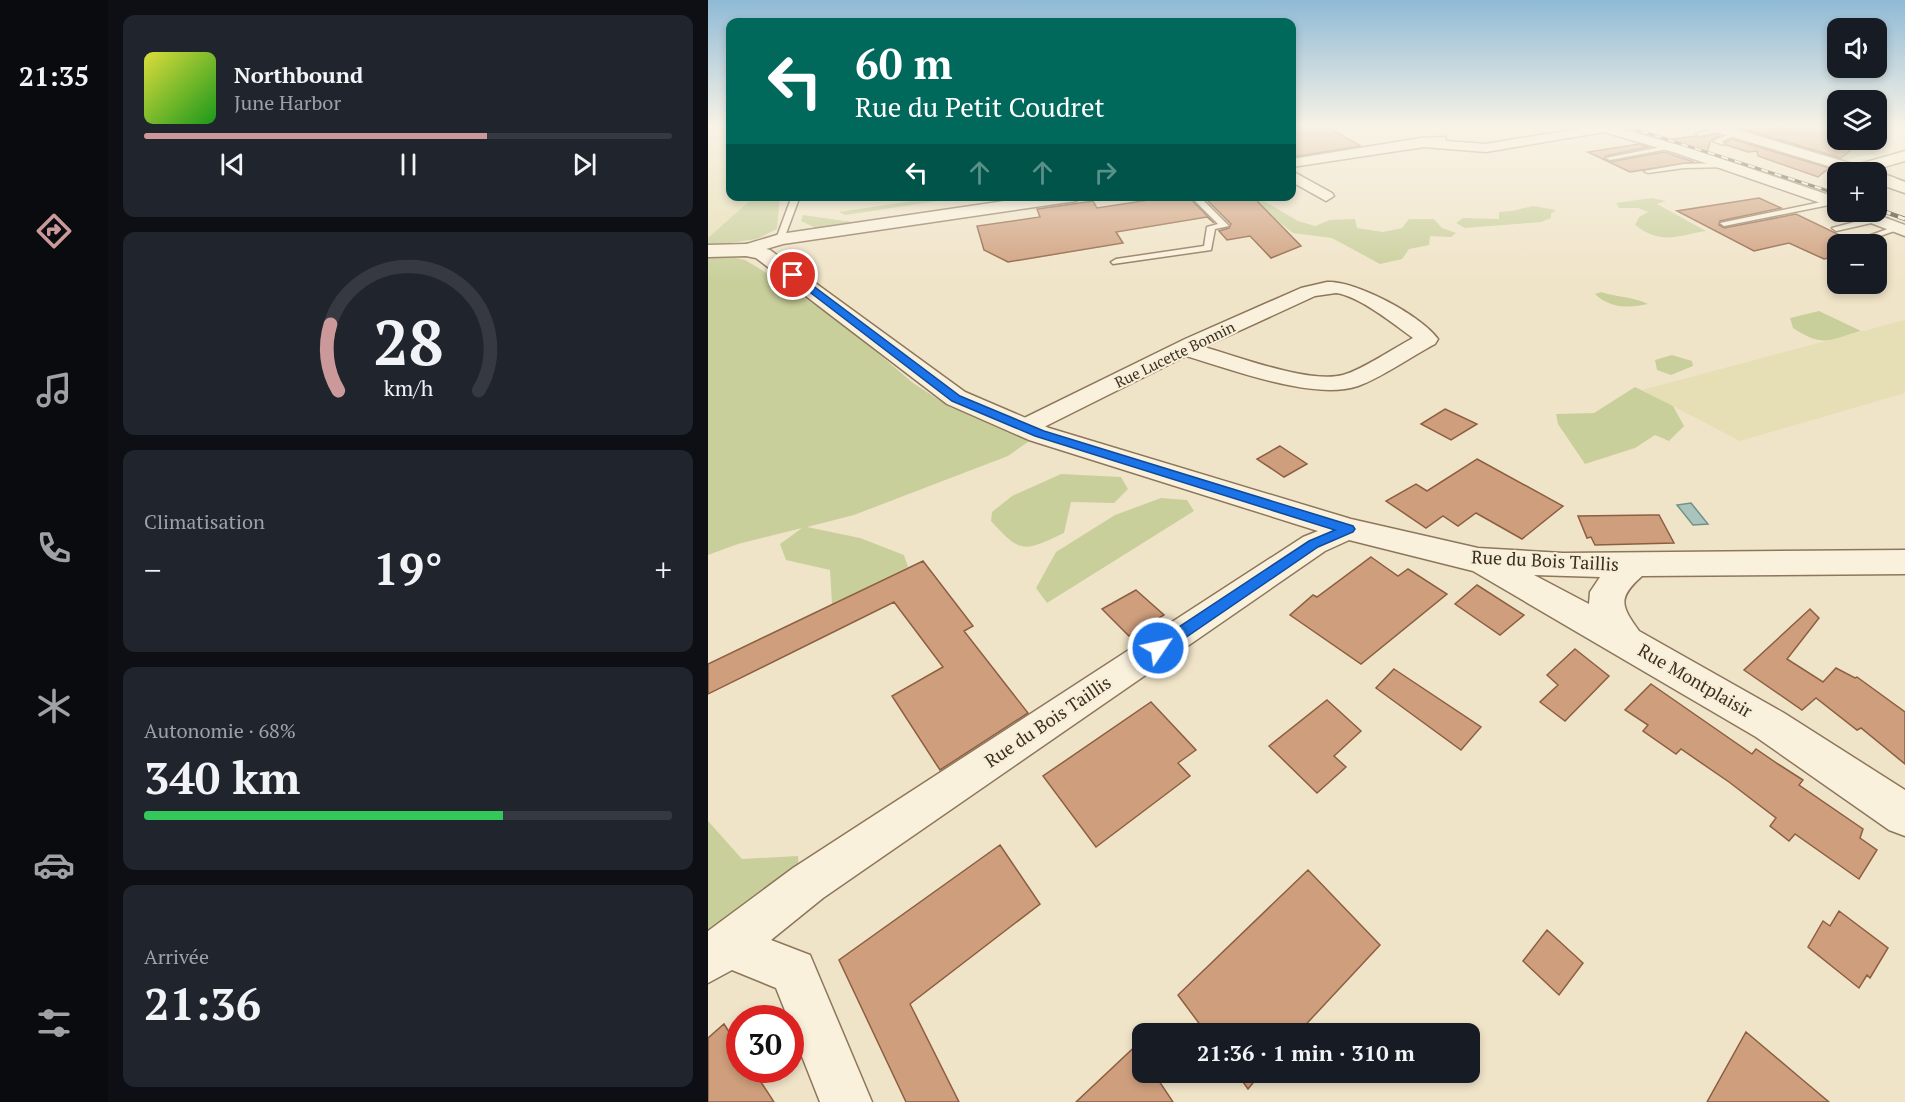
<!DOCTYPE html>
<html lang="fr">
<meta charset="utf-8">
<style>
:root{--surface:#171b24;--page:#20242c;--text:#f1f3f6;--muted:#9ea1a6;--line:#363941;--accent:#cc999b}
body{margin:0;font-family:"PT Serif",serif;background:var(--page);color:var(--text);height:100vh;display:flex;flex-direction:column;font-size:22px;white-space:nowrap}
*{box-sizing:border-box;margin:0}
p{font-size:20px;color:var(--muted)}
.icon{flex:none;width:33px;height:33px;fill:none;stroke:currentColor;stroke-width:2;stroke-linecap:round;stroke-linejoin:round}
.map{position:relative;flex:1;overflow:hidden}
.drawer{display:flex;flex-direction:column;gap:15px;padding:15px;background:#0d0f14;width:600px}
.drawer>*{flex:none}
.guide{position:absolute;left:18px;top:18px;width:570px;height:183px;border-radius:12px;box-shadow:0 3px 9px #0003;background:#00695c;color:#fff;overflow:hidden}
.buttons{position:absolute;left:1119px;top:18px;display:grid;gap:12px}
.buttons a{display:grid;place-items:center;width:60px;height:60px;border-radius:12px;background:var(--surface);box-shadow:0 3px 9px #0003;font-size:30px}
.speed{position:absolute;left:18px;top:1005px;display:flex;gap:12px;font-size:30px;font-weight:700;text-align:center}
.speed>*{display:grid;place-content:center;width:78px;height:78px;border-radius:50%;background:var(--surface);box-shadow:0 3px 9px #0003;line-height:1}
.speed .limit{border:9px solid #d22;background:#fff;color:#111}
.pin{position:absolute;display:grid;place-items:center;width:51px;height:51px;color:#fff;margin:-26px;border:3px solid #fff;border-radius:50%;box-shadow:0 2px 6px #0007}
.me{position:absolute;width:66px;margin:-33px;rotate:56deg;stroke-linejoin:round;filter:drop-shadow(0 0 4px #0008)}
.turn{display:flex;align-items:center;gap:21px;height:126px;padding:0 30px;font-size:27px}
.turn .icon{width:78px;height:78px;stroke-width:2.5}
.turn b{display:block;font-size:42px;line-height:51px}
.lanes{display:flex;align-items:center;height:57px;padding:0 30px;background:#0003;justify-content:center;gap:30px;direction:ltr}
.lanes .off{opacity:.35}
.big{font-size:45px;font-weight:600;line-height:1.1}
.drawer .tile{flex:1;display:flex;flex-direction:column;justify-content:center;gap:9px;min-width:0;padding:0 21px;border-radius:12px;background:var(--page)}
.drawer .dial{align-items:center;gap:0}
.dial svg{height:156px;overflow:visible;fill:none;stroke:var(--line);stroke-width:7;stroke-linecap:round;text-anchor:middle}
.dial text{fill:var(--text);stroke:none}
.song{display:flex;align-items:center;gap:18px}
.cover{width:72px;height:72px;border-radius:9px;background:linear-gradient(135deg,hsl(60 70% 55%),hsl(120 70% 35%))}
.played{height:6px;border-radius:3px;background:linear-gradient(90deg,var(--accent) 65%,var(--line) 65%)}
.keys{display:flex;justify-content:space-around;direction:ltr}
.heat{display:flex;justify-content:space-between;align-items:center;font-size:33px;direction:ltr}
.charge{height:9px;border-radius:4px;background:linear-gradient(90deg,#34c759 68%,var(--line) 0)}
.trip{position:absolute;left:424px;top:1023px;width:348px;height:60px;border-radius:12px;background:var(--surface);box-shadow:0 3px 9px #0003;font-weight:600;line-height:60px;text-align:center}
main{display:flex;flex:1;min-height:0}
.dock{display:flex;flex-direction:column;width:108px;justify-content:space-around;align-items:center;background:#090b0e;color:var(--muted)}
.dock .icon{width:42px;height:42px}
.dock .selected{color:var(--accent)}
.dock b{font-size:27px;color:var(--text)}
.map>svg:first-child{display:block}
.farmland{fill:#e6deb5}
.green{fill:#c9cf9b}
.water{fill:#a9c4bc;stroke:#6f938a;stroke-width:1.5}
.building{fill:#cf9f7d;stroke:#8d5f41;stroke-width:1.5}
.lines{fill:none;stroke-linecap:round;stroke-linejoin:round}
.service-casing{stroke:#8d765c;stroke-width:3}
.minor-casing{stroke:#8d765c;stroke-width:3}
.tertiary-casing{stroke:#8d765c;stroke-width:3}
.service{fill:#faf1dc;fill-rule:evenodd}
.minor{fill:#faf1dc;fill-rule:evenodd}
.tertiary{fill:#faf1dc;fill-rule:evenodd}
.rail-far1-casing{stroke:#3d2e20;stroke-width:3}
.rail-casing{stroke:#3d2e20;stroke-width:4.5}
.rail-far1{stroke:#f7eed8;stroke-width:2;stroke-dasharray:7;stroke-linecap:butt}
.rail{stroke:#f7eed8;stroke-width:3;stroke-dasharray:8;stroke-linecap:butt}
.route{fill:#1a73e8;stroke:#114b97;stroke-width:1.5}
.labels{text-anchor:middle;stroke-width:4.5;stroke-linejoin:round;paint-order:stroke}
.far-street-label{font-size:15px;fill:#3d2e20;stroke:#f7eed8}
.street-label{font-size:18px;fill:#3d2e20;stroke:#f7eed8}
</style>
<main>
<nav class="dock">
<b>21:35</b>
<svg class="icon selected" aria-label="directions" viewBox="0 0 24 24"><path d="M12 3l9 9-9 9-9-9zM9 14v-3h6M13 9l2 2-2 2"/></svg>
<svg class="icon" aria-label="music" viewBox="0 0 24 24"><path d="M9 18V5l10-2v13"/><circle cx="6" cy="18" r="3"/><circle cx="16" cy="16" r="3"/></svg>
<svg class="icon" aria-label="phone" viewBox="0 0 24 24"><path d="M5 4h4l2 5-3 2q2 4 5 5l2-3 5 2v4C11 20 4 13 5 4z"/></svg>
<svg class="icon" aria-label="climate" viewBox="0 0 24 24"><path d="M12 3v18M4 7l16 10M4 17L20 7"/></svg>
<svg class="icon" aria-label="car" viewBox="0 0 24 24"><path d="M5 17H2v-5l4-1 3-4h7l3 4 3 1v5h-3M9 17h6M6 11h13"/><circle cx="7" cy="17" r="2"/><circle cx="17" cy="17" r="2"/></svg>
<svg class="icon" aria-label="filters" viewBox="0 0 24 24"><path d="M4 7h16M4 17h16"/><circle cx="9" cy="7" r="2"/><circle cx="15" cy="17" r="2"/></svg>
</nav>
<section class="drawer">
<div class="tile">
<div class="song"><i class="cover"></i><div><b>Northbound</b><p>June Harbor</p></div></div>
<div class="played"></div>
<div class="keys"><svg class="icon" aria-label="previous" viewBox="0 0 24 24"><path d="M18 5L8 12l10 7zM5 5v14"/></svg><svg class="icon" aria-label="pause" viewBox="0 0 24 24"><path d="M8 5v14M16 5v14"/></svg><svg class="icon" aria-label="next" viewBox="0 0 24 24"><path d="M6 5l10 7-10 7zM19 5v14"/></svg></div>
</div>
<div class="tile dial"><svg viewBox="0 0 100 80">
<path d="M14 69A42 42 0 1 1 86 69"/>
<path d="M14 69A42 42 0 0 1 10 35" stroke="#cc999b"/>
<text x="50" y="56" font-size="32" font-weight="700">28</text>
<text x="50" y="72" font-size="11">km/h</text>
</svg></div>
<div class="tile"><p>Climatisation</p>
<div class="heat"><a>−</a><b class="big">19°</b><a>+</a></div>
</div>
<div class="tile"><p>Autonomie · 68%</p><b class="big">340 km</b><div class="charge"></div></div>
<div class="tile"><p>Arrivée</p><b class="big">21:36</b></div>
</section>
<div class="map">
<svg width="1197" height="1102" viewBox="0 0 1197 1102">
<rect width="100%" height="100%" fill="#f0e4c8"/>
<path class="farmland" d="M 0,127 L 22,127 L 22,196 L 50,197 L 0,238 Z
M 1197,320 L 1197,393 L 1032,441 L 934,390 Z"/>
<path class="green" d="M 901,127 L 914,127 L 1129,197 L 1129,202 Z
M 1149,143 L 1160,144 L 1167,153 L 1134,161 L 1085,146 Z
M 237,196 L 257,197 L 137,215 L 131,212 Z
M 46,197 L 72,197 L 69,229 L 49,239 L 0,246 L 0,238 Z
M 539,197 L 551,198 L 590,221 L 607,226 L 622,220 L 647,219 L 649,228 L 675,232 L 694,228 L 701,219 L 726,219 L 734,228 L 748,233 L 743,237 L 722,236 L 721,245 L 701,249 L 694,259 L 672,264 L 624,238 L 585,233 Z
M 944,198 L 958,201 L 949,204 L 998,231 C 969,236 953,245 927,225 L 931,217 L 940,212 L 930,208 L 911,208 L 908,203 Z
M 825,206 L 848,210 L 843,214 L 843,218 L 833,222 L 757,228 L 748,223 L 755,218 L 791,219 L 791,212 L 804,211 Z
M 95,215 L 151,223 L 110,229 L 93,221 Z
M 24,257 L 37,260 L 49,267 L 133,322 L 205,383 L 242,407 L 327,437 L 300,456 L 146,515 L 99,527 L 152,538 L 196,555 L 200,567 L 124,604 L 122,570 L 78,560 L 72,544 L 94,528 L 30,544 L 0,555 L 0,258 Z
M 893,292 C 908,297 927,297 940,304 C 922,308 902,309 887,294 Z
M 1111,311 L 1153,331 C 1120,340 1116,348 1085,328 L 1082,318 Z
M 964,355 L 984,361 L 985,366 L 963,375 L 949,370 L 947,360 Z
M 927,387 L 965,406 L 976,426 L 961,441 L 947,435 L 927,448 L 877,464 L 850,424 L 848,414 L 886,413 Z
M 353,474 L 413,477 L 420,489 L 406,503 L 363,502 L 356,533 C 316,552 313,554 283,521 L 284,512 L 304,496 Z
M 453,498 L 479,500 L 486,511 L 339,603 L 328,588 L 348,552 L 407,515 Z
M 0,821 L 34,859 L 90,856 L 91,874 L 0,945 Z"/>
<path class="water" d="M 983,503 L 1000,524 L 985,525 L 969,505 Z"/>
<path class="building" d="M 584,127 L 619,127 L 653,146 L 584,157 Z
M 1028,127 L 1130,127 L 1130,140 L 1149,140 L 1149,145 L 1133,158 Z
M 1008,134 L 1012,135 L 1003,140 L 999,152 L 960,140 L 987,136 L 992,138 Z
M 1024,139 L 1121,168 L 1110,177 L 1050,156 L 1049,151 L 1040,152 L 1018,145 L 1017,142 Z
M 931,144 L 940,147 L 898,156 L 896,159 L 902,162 L 956,152 L 986,162 L 922,172 L 880,152 Z
M 467,196 L 480,196 L 506,223 L 499,217 L 408,232 L 415,243 L 300,262 L 276,250 L 269,226 L 332,217 L 329,209 L 385,201 L 389,208 Z
M 495,196 L 549,196 L 550,202 L 593,246 L 563,258 L 542,236 L 519,240 L 511,231 L 521,228 L 523,224 Z
M 1051,198 L 1073,208 L 1012,221 L 1011,225 L 1016,228 L 1088,214 L 1142,240 L 1136,244 L 1130,244 L 1130,256 L 1116,259 L 1081,243 L 1046,251 L 969,211 Z
M 737,409 L 769,424 L 743,440 L 713,424 Z
M 572,446 L 599,464 L 576,477 L 549,459 Z
M 769,459 L 855,506 L 814,539 L 768,513 L 750,526 L 735,516 L 718,528 L 678,501 L 708,484 L 719,491 Z
M 944,515 L 951,515 L 966,543 L 887,545 L 883,537 L 879,538 L 870,516 Z
M 663,557 L 690,576 L 700,569 L 739,594 L 653,664 L 582,615 L 605,595 L 609,597 Z
M 215,561 L 265,626 L 256,631 L 320,713 L 232,770 L 184,696 L 235,667 L 186,602 L 0,694 L 0,664 Z
M 769,585 L 816,615 L 792,635 L 747,604 Z
M 428,590 L 456,615 L 421,636 L 394,609 Z
M 1102,609 L 1111,618 L 1079,659 L 1115,682 L 1128,668 L 1147,678 L 1149,677 L 1197,712 L 1197,764 L 1153,728 L 1149,730 L 1108,698 L 1094,710 L 1036,670 Z
M 867,649 L 901,676 L 857,721 L 832,702 L 850,685 L 839,675 Z
M 686,669 L 773,727 L 753,750 L 668,688 Z
M 943,684 L 1044,754 L 1048,749 L 1070,764 L 1095,780 L 1091,785 L 1155,829 L 1152,838 L 1169,850 L 1151,879 L 1087,834 L 1081,841 L 1062,826 L 1068,818 L 1021,782 L 973,749 L 968,754 L 935,731 L 940,725 L 917,710 Z
M 619,700 L 653,731 L 626,756 L 638,767 L 609,793 L 561,746 Z
M 443,702 L 488,750 L 470,763 L 482,776 L 388,847 L 335,776 Z
M 292,845 L 332,904 L 202,1004 L 251,1102 L 198,1102 L 131,960 Z
M 600,870 L 672,945 L 589,1034 L 499,1034 L 470,995 Z
M 1131,911 L 1180,948 L 1162,978 L 1159,975 L 1151,988 L 1100,947 L 1115,921 L 1122,926 Z
M 839,930 L 875,963 L 851,995 L 815,961 Z
M 16,1024 L 32,1049 L 32,1070 L 45,1070 L 66,1102 L 0,1102 L 0,1038 Z
M 1038,1032 L 1096,1081 L 1121,1102 L 999,1102 Z
M 435,1039 L 435,1072 L 445,1072 L 465,1102 L 368,1102 Z
M 528,1072 L 554,1072 L 540,1089 Z"/>
<g class="lines">
<g class="service-casing">
<path id="service" d="M 1014,127 L 1016,130 L 991,136 L 988,134 Z
M 1029,131 L 1031,134 L 1014,141 L 1016,145 L 1005,141 Z
M 963,145 L 965,148 L 902,160 L 898,158 Z
M 1018,163 L 1021,167 L 976,168 L 940,173 L 936,171 L 976,164 Z
M 84,196 L 92,196 L 76,239 L 69,241 L 68,239 Z
M 482,196 L 491,196 L 521,226 L 507,229 L 503,250 L 405,264 L 403,262 L 408,259 L 496,246 L 499,227 L 510,224 Z
M 1123,200 L 1126,200 L 1126,204 L 1016,226 L 1012,223 Z
M 1169,216 L 1172,217 L 1172,221 L 1128,231 L 1124,228 Z
M 1188,226 L 1195,228 L 1149,244 L 1138,244 Z"/>
</g>
<g class="minor-casing">
<path id="minor" d="M 880,127 L 906,127 L 978,147 L 1130,198 L 1130,209 L 968,153 L 896,132 L 778,152 L 716,147 L 584,167 L 584,159 L 713,138 L 737,137 L 738,141 L 778,144 Z
M 584,171 L 624,193 L 626,196 L 618,201 L 584,182 Z
M 331,196 L 376,196 L 368,201 L 75,244 L 38,255 L 32,254 L 29,250 L 32,246 L 72,234 Z
M 1140,212 L 1162,212 L 1197,225 L 1197,236 L 1142,215 Z
M 619,282 C 647,280 714,316 730,339 L 727,344 C 704,356 673,378 650,386 C 605,401 523,369 478,356 L 326,432 L 317,435 L 308,432 L 304,427 L 308,422 L 477,339 L 593,288 ZM 628,293 C 651,296 686,324 705,338 C 686,348 654,370 635,375 C 602,384 531,357 496,347 L 607,296 Z
M 640,519 L 650,522 L 655,529 L 650,536 L 617,551 L 115,898 L 63,940 L 102,955 L 164,1102 L 112,1102 L 82,1026 L 82,1018 L 80,1018 L 68,988 L 24,970 L 0,983 L 0,931 L 85,868 L 595,537 Z"/>
</g>
<g class="tertiary-casing">
<path id="tertiary" d="M 1000,127 L 1021,127 L 1148,165 L 1197,151 L 1197,161 L 1162,171 L 1163,172 L 1140,172 L 1002,130 Z
M 1166,172 C 1176,173 1187,178 1197,182 L 1197,193 L 1168,183 L 1168,172 Z
M 38,244 L 62,250 L 257,392 L 341,428 L 643,519 L 770,548 L 855,553 L 1197,550 L 1197,574 L 934,576 C 909,598 913,606 931,631 L 1076,713 L 1197,790 L 1197,836 L 1181,830 L 1048,737 L 765,571 L 629,537 L 321,440 L 239,404 L 48,258 L 38,256 L 0,257 L 0,245 ZM 826,575 L 892,577 L 882,592 L 881,604 Z"/>
</g>
<use href="#service" class="service"/>
<use href="#minor" class="minor"/>
<use href="#tertiary" class="tertiary"/>
<g class="rail-far1-casing">
<path id="rail-far1" d="M 920,127 L 1130,194
M 1168,208 L 1179,212"/>
</g>
<g class="rail-casing">
<path id="rail" d="M 1175,211 L 1197,219"/>
</g>
<use href="#rail-far1" class="rail-far1"/>
<use href="#rail" class="rail"/>
</g>
<linearGradient id="sky" x2="0" y2="1"><stop stop-color="#8fbad6"/><stop offset="0.45" stop-color="#f8f3e6"/><stop offset="1" stop-color="#f8f3e6" stop-opacity="0"/></linearGradient>
<rect width="1197" height="281" fill="url(#sky)"/>
<path class="route" d="M 82,273 L 88,273 L 252,396 L 336,431 L 645,526 L 647,529 L 645,532 L 610,547 L 455,653 L 445,653 L 442,648 L 445,644 L 601,541 L 627,530 L 327,436 L 244,401 L 82,277 Z"/>
<g class="labels">
<g class="far-street-label">
<text transform="translate(467 355) rotate(-26)" y="5">Rue Lucette Bonnin</text>
</g>
<g class="street-label">
<text transform="translate(837 561) rotate(3)" y="6">Rue du Bois Taillis</text>
<text transform="translate(987 681) rotate(30)" y="6">Rue Montplaisir</text>
<text transform="translate(340 722) rotate(-34)" y="6">Rue du Bois Taillis</text>
</g>
</g>
</svg>
<div class="buttons">
<a><svg class="icon" aria-label="sound" viewBox="0 0 24 24"><path d="M4 9h4l5-4v14l-5-4H4zM17 9q2 3 0 6"/></svg></a>
<a><svg class="icon" aria-label="layers" viewBox="0 0 24 24"><path d="M12 4l9 5-9 5-9-5zM3 14l9 5 9-5"/></svg></a>
<a>+</a>
<a>−</a>
</div>
<div class="speed"><div class="limit">30</div></div>
<div class="pin" style="left:85px;top:275px;background:#d93025"><svg class="icon" aria-label="arrive" viewBox="0 0 24 24"><path d="M6 21V4h12l-3 4 3 4H6"/></svg></div>
<svg class="me" style="left:450px;top:648px" viewBox="-20 -20 40 40"><circle r="17" fill="#1a73e8" stroke="#fff" stroke-width="3"/><path d="M0-11L8 9 0 5-8 9z" fill="#fff"/></svg>
<div class="trip">21:36 · 1 min · 310 m</div>
<div class="guide">
<div class="turn"><svg class="icon" aria-label="left" viewBox="0 0 24 24"><path d="M17 20v-9H6M10 6l-5 5 5 5"/></svg><div><b>60 m</b>Rue du Petit Coudret</div></div>
<div class="lanes"><svg class="icon" aria-label="left" viewBox="0 0 24 24"><path d="M17 20v-9H6M10 6l-5 5 5 5"/></svg><svg class="icon off" aria-label="ahead" viewBox="0 0 24 24"><path d="M12 20V5M6 11l6-6 6 6"/></svg><svg class="icon off" aria-label="ahead" viewBox="0 0 24 24"><path d="M12 20V5M6 11l6-6 6 6"/></svg><svg class="icon off" aria-label="right" viewBox="0 0 24 24"><path d="M7 20v-9h11M14 6l5 5-5 5"/></svg></div>
</div>
</div>
</main>
